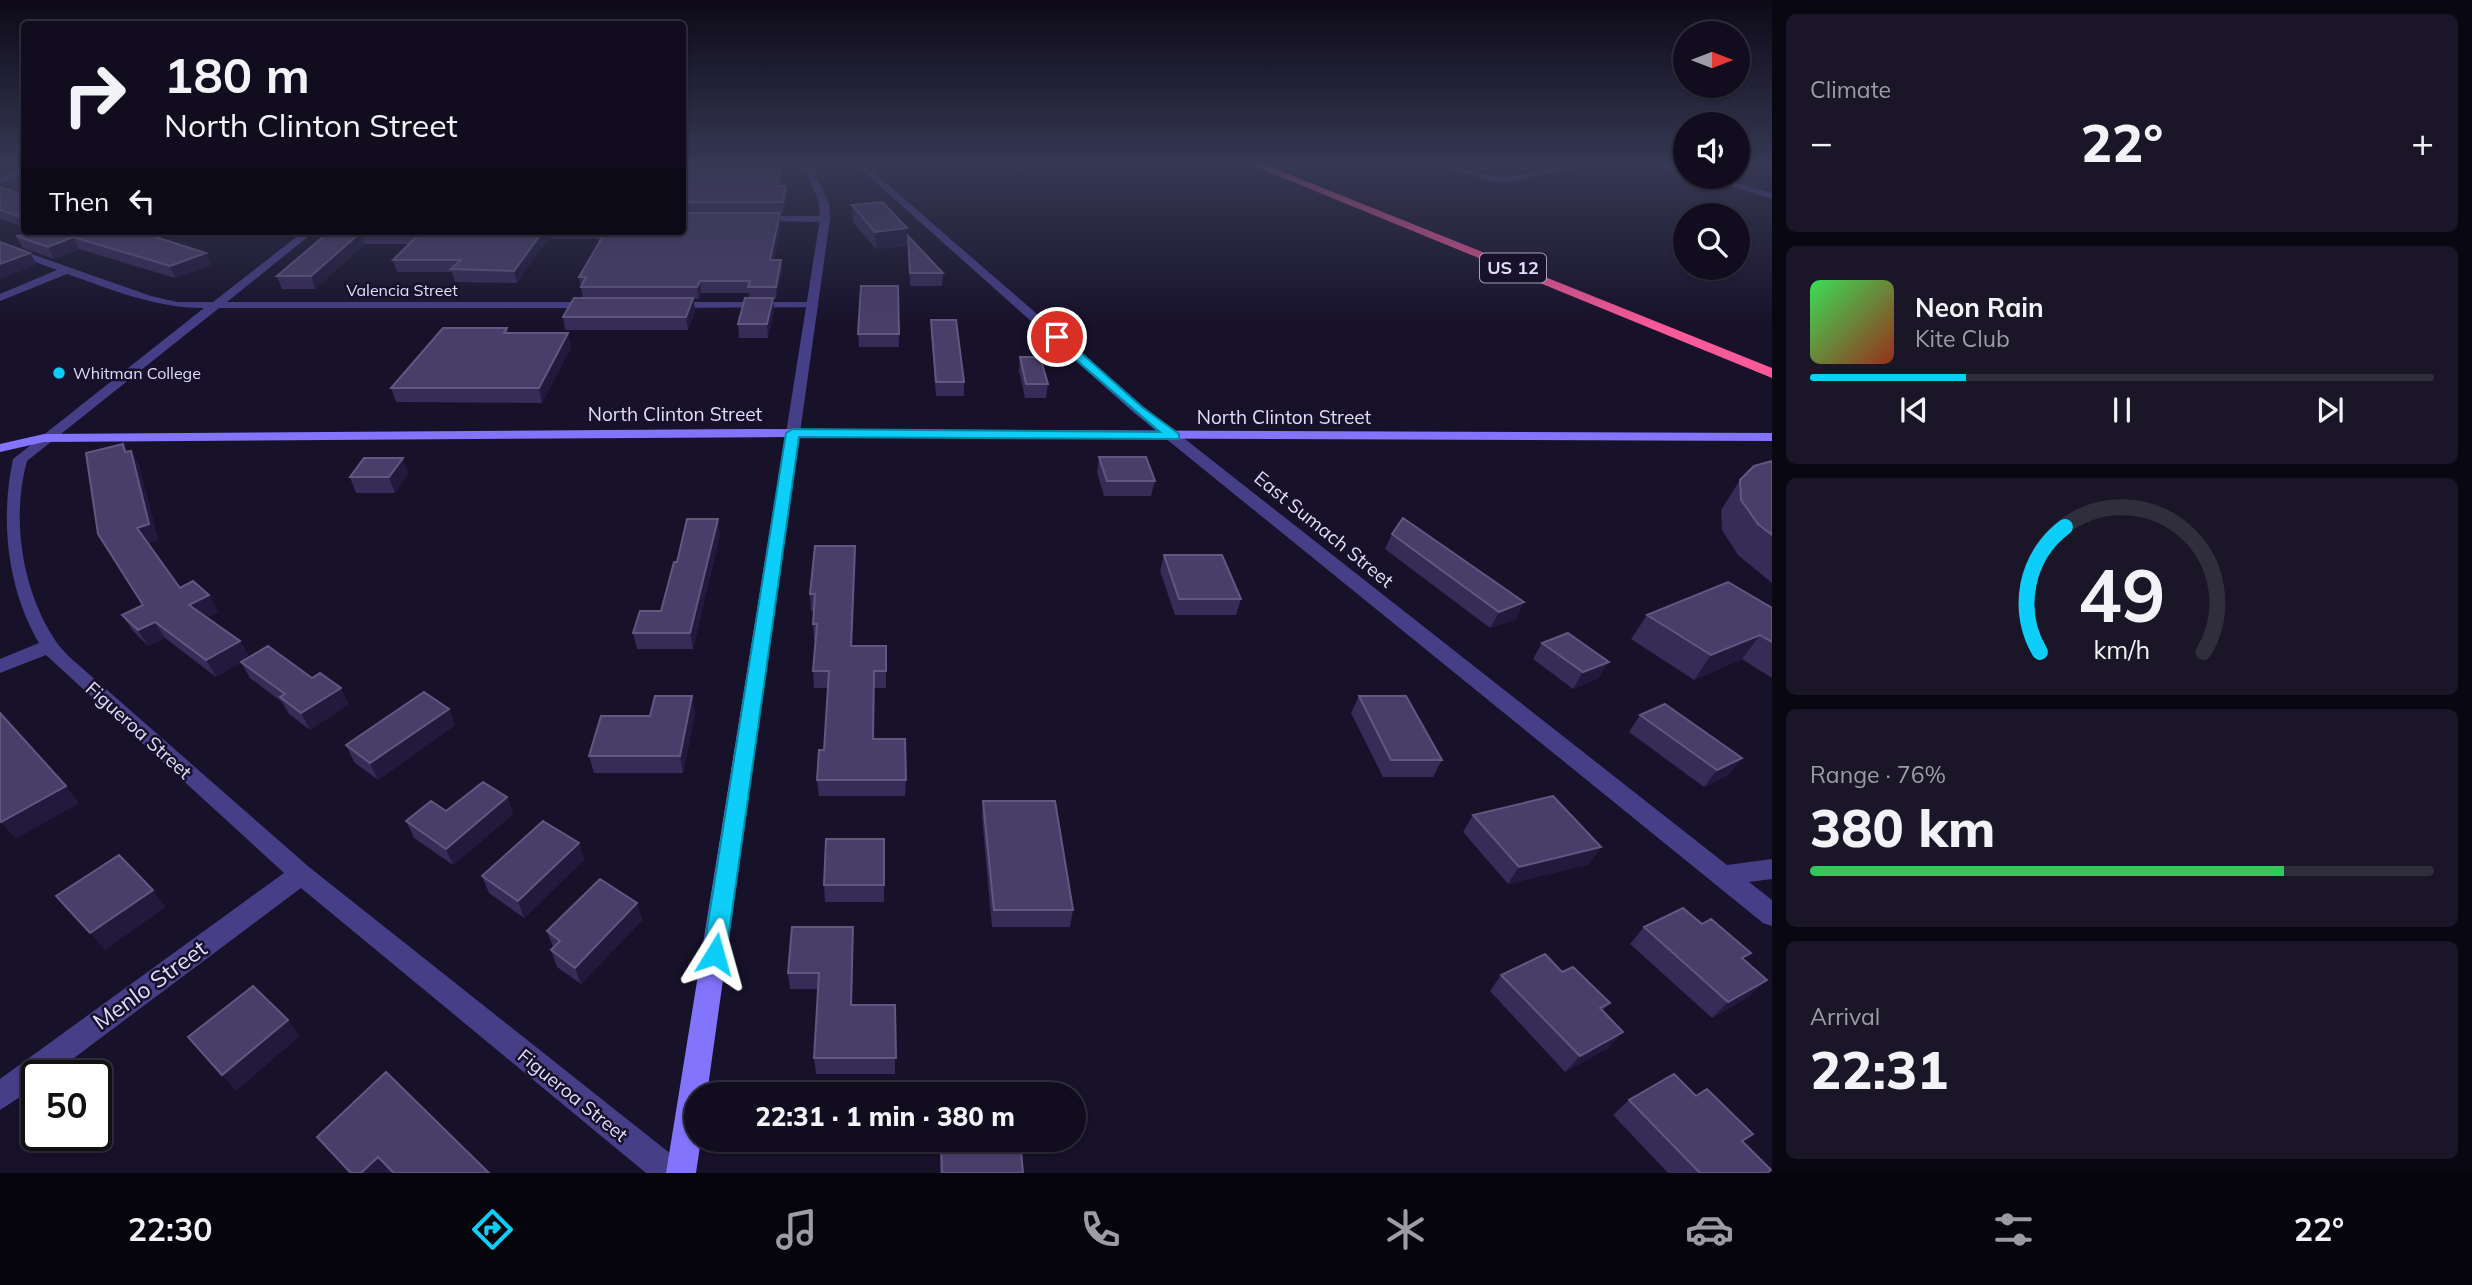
<!DOCTYPE html>
<meta charset="utf-8">
<style>
:root{--surface:#110d1f;--page:#1a1628;--text:#f1f3f6;--muted:#9c9ca4;--line:#302d3d;--accent:#0ccef8}
body{margin:0;font-family:Mulish,sans-serif;background:var(--page);color:var(--text);height:100vh;display:flex;flex-direction:column;font-size:26px;white-space:nowrap}
*{box-sizing:border-box;margin:0}
p{font-size:23px;color:var(--muted)}
.icon{flex:none;width:38px;height:38px;fill:none;stroke:currentColor;stroke-width:2;stroke-linecap:round;stroke-linejoin:round}
.map{position:relative;flex:1;overflow:hidden}
.sheet{display:flex;flex-direction:column;gap:14px;padding:14px;background:#090711;width:700px}
.sheet>*{flex:none}
.banner{position:absolute;left:21px;top:21px;width:665px;height:214px;border-radius:7px;box-shadow:0 2px 5px #0004,0 0 0 2px var(--line);background:#110d1f;color:var(--text);overflow:hidden}
.needle{width:46px;rotate:90deg}
.buttons{position:absolute;left:1673px;top:21px;display:grid;gap:14px}
.buttons a{display:grid;place-items:center;width:77px;height:77px;border-radius:50%;background:var(--surface);box-shadow:0 2px 5px #0004,0 0 0 2px var(--line);font-size:35px}
.speed{position:absolute;left:21px;top:1060px;display:flex;gap:14px;font-size:35px;font-weight:700;text-align:center}
.speed>*{display:grid;place-content:center;width:91px;height:91px;border-radius:50%;background:var(--surface);box-shadow:0 2px 5px #0004,0 0 0 2px var(--line);line-height:1}
.speed .limit{border:4px solid #111;border-radius:10px;background:#fff;color:#111}
.pin{position:absolute;display:grid;place-items:center;width:60px;height:60px;color:#fff;margin:-30px;border:4px solid #fff;border-radius:50%;box-shadow:0 2px 7px #0007}
.me{position:absolute;width:77px;margin:-38px;rotate:8deg;stroke-linejoin:round;filter:drop-shadow(0 0 5px #0008)}
.turn{display:flex;align-items:center;gap:24px;height:147px;padding:0 28px;font-size:32px}
.turn .icon{width:91px;height:91px;stroke-width:2.5}
.turn b{display:block;font-size:49px;line-height:60px}
.then{display:flex;align-items:center;height:66px;padding:0 28px;background:#0003;gap:14px;font-size:26px}
.big{font-size:52px;font-weight:800;line-height:1.1}
.sheet .card{flex:1;display:flex;flex-direction:column;justify-content:center;gap:10px;min-width:0;padding:0 24px;border-radius:10px;background:var(--page)}
.sheet .dial{align-items:center;gap:0}
.dial svg{height:182px;overflow:visible;fill:none;stroke:var(--line);stroke-width:7;stroke-linecap:round;text-anchor:middle}
.dial text{fill:var(--text);stroke:none}
.song{display:flex;align-items:center;gap:21px}
.cover{width:84px;height:84px;border-radius:10px;background:linear-gradient(135deg,hsl(130 70% 55%),hsl(10 70% 35%))}
.played{height:7px;border-radius:4px;background:linear-gradient(90deg,var(--accent) 25%,var(--line) 25%)}
.keys{display:flex;justify-content:space-around;direction:ltr}
.heat{display:flex;justify-content:space-between;align-items:center;font-size:38px;direction:ltr}
.charge{height:10px;border-radius:5px;background:linear-gradient(90deg,#34c759 76%,var(--line) 0)}
.trip{position:absolute;left:684px;top:1082px;width:402px;height:70px;border-radius:35px;background:var(--surface);box-shadow:0 2px 5px #0004,0 0 0 2px var(--line);font-weight:800;line-height:70px;text-align:center}
.tabs{display:flex;height:112px;justify-content:space-around;align-items:center;background:#07050c;color:var(--muted)}
.tabs .icon{width:49px;height:49px}
.tabs .on{color:var(--accent)}
.tabs b{font-size:32px;color:var(--text)}
main{display:flex;flex:1;min-height:0}
.map>svg:first-child{display:block}
.lines{fill:none;stroke-linecap:round;stroke-linejoin:round}
.minor{fill:#463e87;fill-rule:evenodd}
.tertiary{fill:#463e87;fill-rule:evenodd}
.secondary{fill:#8274fb;fill-rule:evenodd}
.motorway{fill:#fa599a;fill-rule:evenodd}
.wall{fill:#372b57}
.shaded-wall{fill:#22193d}
.building{fill:#493e69;stroke:#615780;stroke-width:2}
.route{fill:#0ccef8;stroke:#0886a1;stroke-width:2}
.poi-dot{fill:#0ccef8;stroke:#171129;stroke-width:2.5}
.labels{text-anchor:middle;stroke-width:5;stroke-linejoin:round;paint-order:stroke}
.far-street-label{font-size:16px;fill:#e1dbfe;stroke:#171129}
.far-poi-label{font-size:16px;fill:#e1dbfe;stroke:#171129;text-anchor:start}
.shield{fill:#171129;stroke:#a49ebe;stroke-width:2}
.shield-label{font-size:18px;font-weight:bold;fill:#e1dbfe}
.street-label{font-size:19px;fill:#e1dbfe;stroke:#171129}
.near-street-label{font-size:23px;fill:#e1dbfe;stroke:#171129}
</style>
<main>
<div class="map">
<svg width="1772" height="1173" viewBox="0 0 1772 1173">
<rect width="100%" height="100%" fill="#171129"/>
<g class="lines">
<path class="minor" d="M 855,164 L 864,164 L 1143,406 L 1727,865 L 1772,859 L 1772,879 L 1749,882 L 1772,900 L 1772,926 L 1763,923 L 1133,412 Z
M 1437,164 C 1459,164 1479,176 1501,176 C 1531,176 1559,164 1588,164 L 1510,182 L 1495,182 Z
M 1657,164 L 1685,168 L 1685,174 L 1658,166 Z
M 24,166 L 24,172 L 0,184 L 0,178 Z
M 1701,177 L 1714,177 L 1772,193 L 1772,199 Z
M 759,216 L 825,216 L 830,219 L 825,222 L 756,221 L 754,219 Z
M 304,231 L 315,231 L 227,302 L 592,302 L 598,305 L 592,308 L 219,308 L 27,461 C 11,518 22,590 55,640 C 64,654 78,664 90,675 L 309,867 L 681,1162 L 685,1173 L 646,1173 L 301,888 L 50,1076 L 37,1076 L 37,1086 L 0,1110 L 0,1079 L 284,873 L 46,655 L 0,673 L 0,659 L 39,643 C 7,588 0,520 13,459 L 204,308 C 155,308 113,290 67,274 L 0,301 L 0,294 L 57,270 L 0,249 L 0,243 L 151,296 L 177,302 L 213,302 Z
M 813,302 L 819,305 L 817,307 L 673,308 L 667,305 L 673,302 Z"/>
<path class="tertiary" d="M 803,164 L 811,164 L 829,203 L 830,219 L 800,433 L 793,437 L 786,433 L 820,219 L 819,203 Z"/>
<path class="secondary" d="M 745,429 L 1772,433 L 1772,441 L 799,437 L 707,1094 L 696,1094 L 696,1139 L 701,1139 L 696,1173 L 666,1173 L 785,437 L 44,442 L 0,452 L 0,444 L 44,434 Z"/>
<path class="motorway" d="M 1249,164 L 1263,164 L 1772,368 L 1772,378 Z"/>
</g>
<path class="wall" d="M 682,164 L 785,164 L 780,186 L 786,186 L 787,197 L 783,213 L 780,213 L 781,225 L 774,260 L 781,260 L 782,273 L 776,299 L 773,299 L 774,311 L 768,338 L 739,338 L 738,324 L 749,298 L 749,293 L 701,293 L 699,299 L 694,299 L 695,311 L 688,330 L 565,330 L 563,317 L 583,298 L 579,277 L 599,243 L 598,239 L 551,239 L 546,241 L 517,283 L 455,282 L 452,272 L 397,272 L 393,260 L 409,244 L 365,244 L 315,289 L 282,289 L 277,276 L 330,231 L 682,231 Z
M 0,187 L 24,195 L 24,227 L 0,219 Z
M 852,205 L 907,246 L 876,249 L 853,222 Z
M 35,231 L 137,231 L 206,253 L 211,265 L 175,278 L 79,249 L 54,259 L 23,248 L 16,236 L 43,234 Z
M 908,236 L 943,273 L 942,286 L 910,286 Z
M 898,286 L 899,347 L 859,347 L 858,334 Z
M 931,320 L 964,382 L 964,396 L 936,396 L 931,333 Z
M 507,328 L 508,333 L 571,347 L 542,403 L 396,402 L 391,388 Z
M 1020,357 L 1048,384 L 1046,398 L 1025,398 L 1019,371 Z
M 123,444 L 127,452 L 131,451 L 139,466 L 158,540 L 148,543 L 180,588 L 209,595 L 218,612 L 207,617 L 240,641 L 249,657 L 349,704 L 310,730 L 289,714 L 282,702 L 250,678 L 241,662 L 216,677 L 165,638 L 148,646 L 133,631 L 122,615 L 143,605 Z
M 1099,457 L 1155,481 L 1151,496 L 1104,496 L 1097,472 Z
M 1772,461 L 1772,583 L 1738,555 L 1722,530 L 1721,510 L 1740,480 Z
M 408,473 L 395,493 L 356,493 L 350,477 Z
M 720,534 L 693,649 L 637,649 L 633,633 L 661,611 L 677,562 Z
M 1392,534 L 1524,602 L 1516,619 L 1490,628 L 1385,549 Z
M 855,546 L 852,646 L 886,646 L 886,688 L 874,688 L 873,739 L 906,780 L 905,796 L 819,796 L 817,780 L 824,750 L 828,688 L 814,688 L 813,671 L 816,640 L 814,640 L 813,624 L 814,611 L 811,611 L 810,594 Z
M 1164,555 L 1241,599 L 1236,615 L 1175,615 L 1160,571 Z
M 1772,608 L 1772,678 L 1742,659 L 1694,680 L 1631,639 L 1647,615 Z
M 1542,643 L 1599,678 L 1573,689 L 1533,659 Z
M 692,696 L 695,713 L 683,773 L 594,773 L 589,756 L 650,716 Z
M 1359,696 L 1442,760 L 1433,777 L 1383,777 L 1351,713 Z
M 449,709 L 455,725 L 378,780 L 354,762 L 346,745 Z
M 1640,715 L 1742,758 L 1728,775 L 1704,787 L 1629,732 Z
M 507,797 L 513,814 L 453,865 L 414,838 L 406,821 Z
M 983,801 L 1073,910 L 1070,927 L 992,927 L 982,817 Z
M 1473,815 L 1601,847 L 1589,864 L 1508,884 L 1463,832 Z
M 884,839 L 884,902 L 825,902 L 824,885 Z
M 579,843 L 584,860 L 524,918 L 489,893 L 482,876 Z
M 637,903 L 642,920 L 581,984 L 557,967 L 551,950 L 553,947 L 547,931 Z
M 853,927 L 852,1005 L 895,1005 L 895,1074 L 816,1074 L 814,1058 L 818,989 L 790,989 L 788,973 Z
M 1644,927 L 1744,960 L 1750,996 L 1712,1018 L 1630,944 Z
M 1562,972 L 1610,1003 L 1602,1011 L 1623,1032 L 1608,1048 L 1565,1072 L 1490,991 L 1501,975 Z
M 1696,1096 L 1743,1142 L 1767,1173 L 1668,1173 L 1613,1115 L 1629,1100 Z
M 317,1137 L 489,1173 L 391,1173 L 389,1171 L 388,1173 L 349,1173 Z
M 941,1139 L 1023,1173 L 940,1173 L 940,1152 Z"/>
<path class="shaded-wall" d="M 782,164 L 785,164 L 778,197 L 777,186 Z
M 786,186 L 787,197 L 783,213 L 783,202 Z
M 780,213 L 781,225 L 771,273 L 770,260 Z
M 907,228 L 907,246 L 876,249 L 875,232 Z
M 543,231 L 550,231 L 551,239 L 546,241 L 517,283 L 514,271 Z
M 361,232 L 365,244 L 315,289 L 311,276 Z
M 73,237 L 79,249 L 54,259 L 48,247 Z
M 30,253 L 37,265 L 0,279 L 0,264 Z
M 206,253 L 211,265 L 175,278 L 170,266 Z
M 781,260 L 782,273 L 776,299 L 776,287 Z
M 700,281 L 701,293 L 699,299 L 697,287 Z
M 693,298 L 695,311 L 688,330 L 686,317 Z
M 773,298 L 774,311 L 768,338 L 767,324 Z
M 568,333 L 571,347 L 542,403 L 539,388 Z
M 131,451 L 139,466 L 158,540 L 146,544 L 137,528 Z
M 403,458 L 408,473 L 395,493 L 389,477 Z
M 718,519 L 720,534 L 693,649 L 690,633 Z
M 855,546 L 856,562 L 852,662 L 851,646 Z
M 209,595 L 218,612 L 199,621 L 189,605 Z
M 1524,602 L 1516,619 L 1490,628 L 1499,612 Z
M 155,622 L 165,638 L 148,646 L 138,630 Z
M 1760,635 L 1742,659 L 1694,680 L 1711,655 Z
M 240,641 L 249,658 L 216,677 L 206,660 Z
M 1609,662 L 1599,678 L 1573,689 L 1583,672 Z
M 341,688 L 349,704 L 310,730 L 301,713 Z
M 692,696 L 695,713 L 683,773 L 680,756 Z
M 449,709 L 455,725 L 378,780 L 370,763 Z
M 1742,758 L 1728,775 L 1704,787 L 1717,770 Z
M 66,786 L 79,803 L 16,839 L 1,822 Z
M 507,797 L 513,814 L 453,865 L 446,849 Z
M 579,843 L 584,860 L 524,918 L 518,901 Z
M 1601,847 L 1589,864 L 1508,884 L 1519,867 Z
M 153,890 L 166,907 L 105,950 L 90,933 Z
M 637,903 L 642,920 L 581,984 L 575,968 Z
M 853,927 L 853,943 L 851,1021 L 851,1005 Z
M 1767,980 L 1750,996 L 1712,1018 L 1728,1002 Z
M 288,1020 L 300,1036 L 236,1091 L 222,1075 Z
M 1623,1032 L 1608,1048 L 1565,1072 L 1580,1056 Z
M 378,1157 L 389,1171 L 388,1173 L 361,1173 Z"/>
<path class="building" d="M 682,164 L 782,164 L 777,186 L 786,186 L 783,202 L 682,202 Z
M 0,187 L 24,195 L 24,218 L 0,210 Z
M 882,202 L 907,228 L 875,232 L 852,205 Z
M 682,213 L 780,213 L 770,260 L 781,260 L 776,287 L 748,287 L 750,281 L 700,281 L 697,287 L 581,287 L 586,277 L 579,277 L 606,231 L 597,231 L 682,231 Z
M 64,231 L 137,231 L 206,253 L 170,266 L 73,237 L 48,247 L 16,236 L 66,232 Z
M 330,231 L 543,231 L 514,271 L 451,269 L 461,260 L 393,260 L 421,232 L 361,232 L 311,276 L 277,276 Z
M 908,236 L 943,273 L 910,273 Z
M 0,242 L 30,253 L 0,264 Z
M 861,286 L 898,286 L 899,334 L 858,334 Z
M 574,298 L 693,298 L 686,317 L 563,317 Z
M 745,298 L 773,298 L 767,324 L 738,324 Z
M 931,320 L 956,320 L 964,382 L 936,382 Z
M 443,328 L 507,328 L 504,333 L 568,333 L 539,388 L 391,388 Z
M 1020,357 L 1040,357 L 1048,384 L 1026,384 Z
M 123,444 L 125,452 L 131,451 L 149,524 L 137,528 L 180,588 L 193,581 L 209,595 L 189,605 L 240,641 L 206,660 L 155,622 L 138,630 L 122,615 L 143,605 L 98,534 L 86,453 Z
M 1099,457 L 1146,457 L 1155,481 L 1107,481 Z
M 364,458 L 403,458 L 389,477 L 350,477 Z
M 1772,461 L 1772,535 L 1758,524 L 1741,500 L 1740,480 L 1754,466 Z
M 1403,518 L 1524,602 L 1499,612 L 1392,534 Z
M 687,519 L 718,519 L 690,633 L 633,633 L 640,611 L 661,611 L 674,562 L 677,562 Z
M 815,546 L 855,546 L 851,646 L 886,646 L 886,671 L 874,671 L 873,739 L 905,739 L 906,780 L 817,780 L 819,750 L 824,750 L 829,671 L 813,671 L 817,624 L 813,624 L 815,594 L 810,594 Z
M 1164,555 L 1222,555 L 1241,599 L 1179,599 Z
M 1728,582 L 1772,608 L 1772,642 L 1760,635 L 1711,655 L 1647,615 Z
M 1568,633 L 1609,662 L 1583,672 L 1542,643 Z
M 268,646 L 312,678 L 320,673 L 341,688 L 301,713 L 280,697 L 285,694 L 241,662 Z
M 424,692 L 449,709 L 370,763 L 346,745 Z
M 655,696 L 692,696 L 680,756 L 589,756 L 601,716 L 650,716 Z
M 1359,696 L 1406,696 L 1442,760 L 1391,760 Z
M 1665,704 L 1742,758 L 1717,770 L 1640,715 Z
M 0,713 L 66,786 L 1,822 L 0,821 Z
M 483,782 L 507,797 L 446,849 L 406,821 L 431,801 L 446,811 Z
M 1553,796 L 1601,847 L 1519,867 L 1473,815 Z
M 983,801 L 1055,801 L 1073,910 L 994,910 Z
M 543,821 L 579,843 L 518,901 L 482,876 Z
M 826,839 L 884,839 L 884,885 L 824,885 Z
M 119,855 L 153,890 L 90,933 L 56,896 Z
M 600,879 L 637,903 L 575,968 L 551,950 L 560,941 L 547,931 Z
M 1683,908 L 1702,924 L 1711,919 L 1751,953 L 1742,958 L 1767,980 L 1728,1002 L 1644,927 Z
M 792,927 L 853,927 L 851,1005 L 895,1005 L 896,1058 L 814,1058 L 819,973 L 788,973 Z
M 1545,954 L 1562,972 L 1573,967 L 1610,1003 L 1600,1008 L 1623,1032 L 1580,1056 L 1501,975 Z
M 253,986 L 288,1020 L 222,1075 L 188,1037 Z
M 386,1072 L 489,1173 L 394,1173 L 378,1157 L 361,1173 L 351,1173 L 317,1137 Z
M 1674,1074 L 1696,1096 L 1707,1089 L 1753,1134 L 1742,1141 L 1771,1170 L 1767,1173 L 1700,1173 L 1629,1100 Z
M 941,1139 L 1020,1139 L 1023,1173 L 942,1173 Z"/>
<linearGradient id="sky" x2="0" y2="1"><stop stop-color="#0d0917"/><stop offset="0.5" stop-color="#363854"/><stop offset="1" stop-color="#363854" stop-opacity="0"/></linearGradient>
<rect width="1772" height="328" fill="url(#sky)"/>
<path class="route" d="M 1053,335 L 1061,335 L 1142,407 L 1179,434 L 1179,439 L 799,437 L 726,954 L 723,961 L 715,964 L 706,961 L 703,954 L 786,433 L 793,429 L 1160,432 L 1053,340 Z"/>
<circle class="poi-dot" cx="59" cy="373" r="7"/>
<g class="labels">
<g class="far-street-label">
<text x="402" y="296">Valencia Street</text>
</g>
<g class="far-poi-label">
<text x="73" y="379">Whitman College</text>
</g>
<rect class="shield" x="1480" y="253.5" width="66" height="29" rx="5"/>
<g class="shield-label">
<text x="1513" y="274">US 12</text>
</g>
<g class="street-label">
<text x="675" y="421">North Clinton Street</text>
<text x="1284" y="424">North Clinton Street</text>
<text transform="translate(1324 529) rotate(39)" y="7">East Sumach Street</text>
<text transform="translate(139 730) rotate(42)" y="7">Figueroa Street</text>
<text transform="translate(573 1095) rotate(39)" y="7">Figueroa Street</text>
</g>
<g class="near-street-label">
<text transform="translate(150 985) rotate(-36)" y="8">Menlo Street</text>
</g>
</g>
</svg>
<div class="buttons">
<a><svg class="needle" viewBox="-14 -14 28 28"><path d="M0-13l5 13h-10z" fill="#e53935"/><path d="M0 13l5-13h-10z" fill="#9c9ca4"/></svg></a>
<a><svg class="icon" aria-label="sound" viewBox="0 0 24 24"><path d="M4 9h4l5-4v14l-5-4H4zM17 9q2 3 0 6"/></svg></a>
<a><svg class="icon" aria-label="search" viewBox="0 0 24 24"><circle cx="10" cy="10" r="6"/><path d="M15 15l6 6"/></svg></a>
</div>
<div class="speed"><div class="limit">50</div></div>
<div class="pin" style="left:1057px;top:337px;background:#d93025"><svg class="icon" aria-label="arrive" viewBox="0 0 24 24"><path d="M6 21V4h12l-3 4 3 4H6"/></svg></div>
<svg class="me" style="left:715px;top:954px" viewBox="-20 -20 40 40"><path d="M0-17L14 15 0 8-14 15z" fill="#0ccef8" stroke="#fff" stroke-width="4"/></svg>
<div class="trip">22:31 · 1 min · 380 m</div>
<div class="banner">
<div class="turn"><svg class="icon" aria-label="right" viewBox="0 0 24 24"><path d="M7 20v-9h11M14 6l5 5-5 5"/></svg><div><b>180 m</b>North Clinton Street</div></div>
<div class="then">Then<svg class="icon" aria-label="left" viewBox="0 0 24 24"><path d="M17 20v-9H6M10 6l-5 5 5 5"/></svg></div>
</div>
</div>
<section class="sheet">
<div class="card"><p>Climate</p>
<div class="heat"><a>−</a><b class="big">22°</b><a>+</a></div>
</div>
<div class="card">
<div class="song"><i class="cover"></i><div><b>Neon Rain</b><p>Kite Club</p></div></div>
<div class="played"></div>
<div class="keys"><svg class="icon" aria-label="previous" viewBox="0 0 24 24"><path d="M18 5L8 12l10 7zM5 5v14"/></svg><svg class="icon" aria-label="pause" viewBox="0 0 24 24"><path d="M8 5v14M16 5v14"/></svg><svg class="icon" aria-label="next" viewBox="0 0 24 24"><path d="M6 5l10 7-10 7zM19 5v14"/></svg></div>
</div>
<div class="card dial"><svg viewBox="0 0 100 80">
<path d="M14 69A42 42 0 1 1 86 69"/>
<path d="M14 69A42 42 0 0 1 25 14" stroke="#0ccef8"/>
<text x="50" y="56" font-size="32" font-weight="700">49</text>
<text x="50" y="72" font-size="11">km/h</text>
</svg></div>
<div class="card"><p>Range · 76%</p><b class="big">380 km</b><div class="charge"></div></div>
<div class="card"><p>Arrival</p><b class="big">22:31</b></div>
</section>
</main>
<nav class="tabs">
<b>22:30</b>
<svg class="icon on" aria-label="directions" viewBox="0 0 24 24"><path d="M12 3l9 9-9 9-9-9zM9 14v-3h6M13 9l2 2-2 2"/></svg>
<svg class="icon" aria-label="music" viewBox="0 0 24 24"><path d="M9 18V5l10-2v13"/><circle cx="6" cy="18" r="3"/><circle cx="16" cy="16" r="3"/></svg>
<svg class="icon" aria-label="phone" viewBox="0 0 24 24"><path d="M5 4h4l2 5-3 2q2 4 5 5l2-3 5 2v4C11 20 4 13 5 4z"/></svg>
<svg class="icon" aria-label="climate" viewBox="0 0 24 24"><path d="M12 3v18M4 7l16 10M4 17L20 7"/></svg>
<svg class="icon" aria-label="car" viewBox="0 0 24 24"><path d="M5 17H2v-5l4-1 3-4h7l3 4 3 1v5h-3M9 17h6M6 11h13"/><circle cx="7" cy="17" r="2"/><circle cx="17" cy="17" r="2"/></svg>
<svg class="icon" aria-label="filters" viewBox="0 0 24 24"><path d="M4 7h16M4 17h16"/><circle cx="9" cy="7" r="2"/><circle cx="15" cy="17" r="2"/></svg>
<b>22°</b>
</nav>
